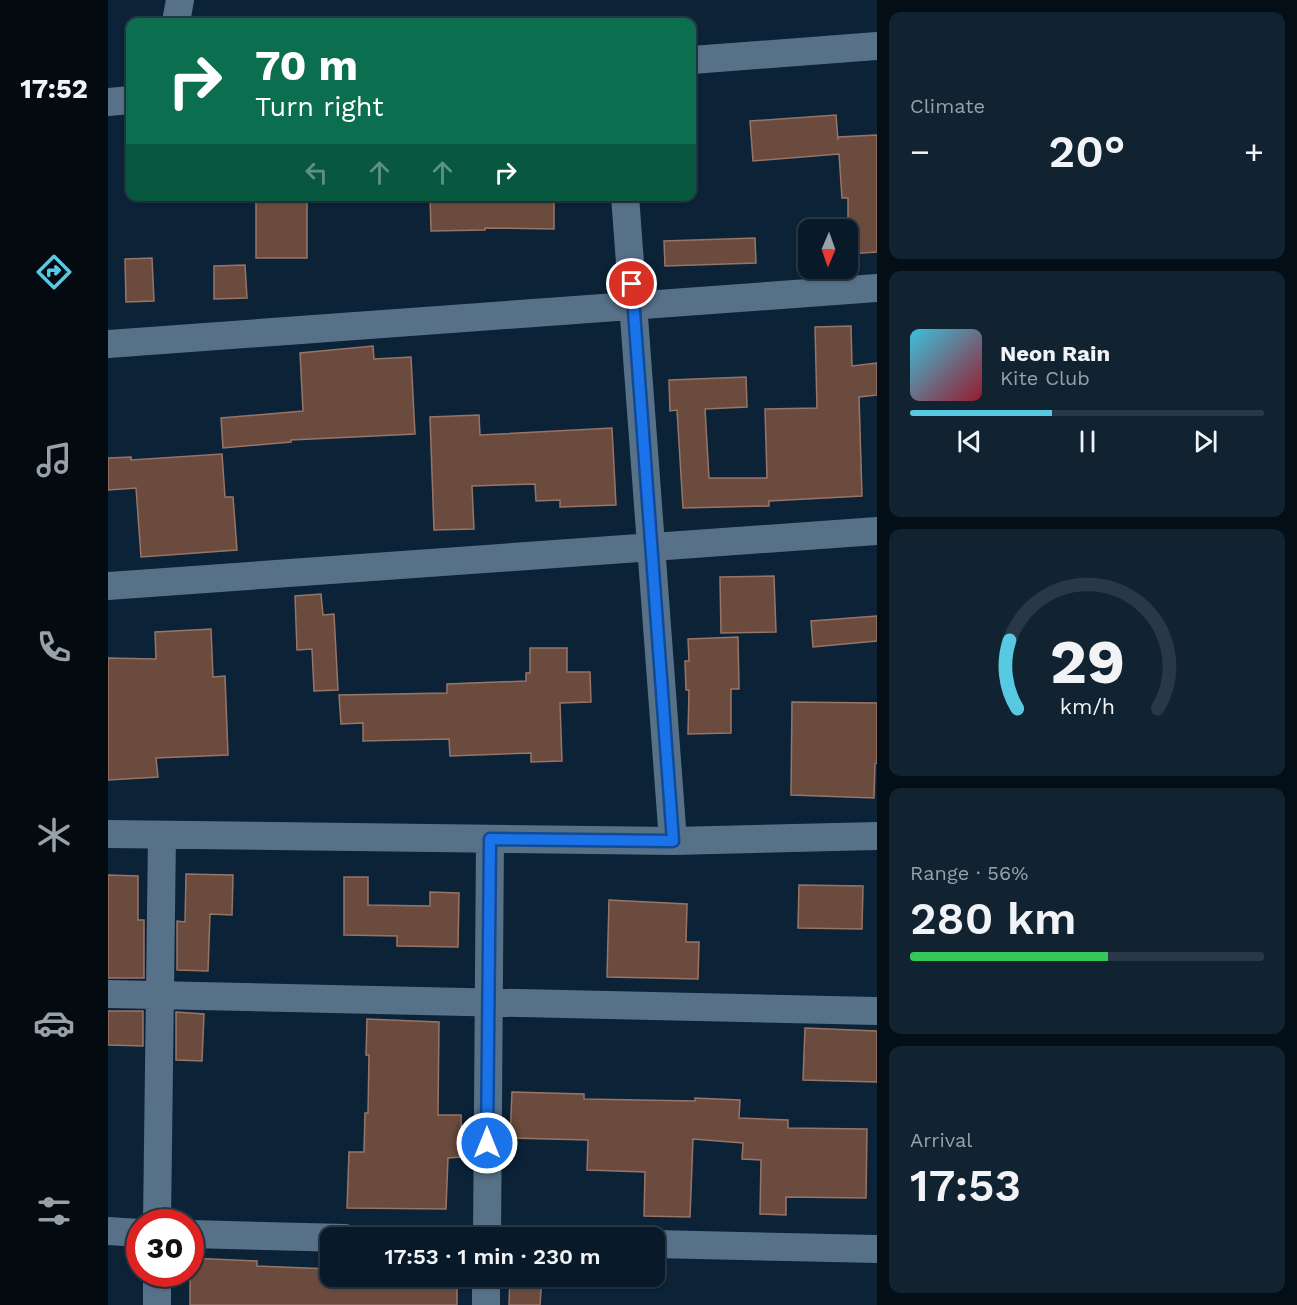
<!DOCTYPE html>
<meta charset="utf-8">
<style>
:root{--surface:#081a29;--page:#112331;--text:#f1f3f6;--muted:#98a1a8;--line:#293846;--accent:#57c9e3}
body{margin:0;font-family:"Work Sans",sans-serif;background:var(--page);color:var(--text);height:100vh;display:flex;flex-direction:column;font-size:22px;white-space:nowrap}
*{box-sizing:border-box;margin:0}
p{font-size:20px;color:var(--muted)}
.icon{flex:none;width:33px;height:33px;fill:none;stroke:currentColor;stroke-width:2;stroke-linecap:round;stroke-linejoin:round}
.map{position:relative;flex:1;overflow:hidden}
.details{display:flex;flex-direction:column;gap:12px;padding:12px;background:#040e17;width:420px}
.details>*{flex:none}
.banner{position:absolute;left:18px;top:18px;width:570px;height:183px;border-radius:12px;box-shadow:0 2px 4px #0004,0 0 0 2px var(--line);background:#0b6e4f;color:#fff;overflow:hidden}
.needle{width:39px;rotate:182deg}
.fabs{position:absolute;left:690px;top:219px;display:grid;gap:12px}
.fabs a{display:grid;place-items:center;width:60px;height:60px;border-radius:12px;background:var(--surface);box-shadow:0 2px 4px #0004,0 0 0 2px var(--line);font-size:30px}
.speed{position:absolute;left:18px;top:1209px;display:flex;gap:12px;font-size:30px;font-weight:700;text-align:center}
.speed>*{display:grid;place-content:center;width:78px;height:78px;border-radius:50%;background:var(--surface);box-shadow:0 2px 4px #0004,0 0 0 2px var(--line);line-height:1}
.speed .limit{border:9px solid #d22;background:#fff;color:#111}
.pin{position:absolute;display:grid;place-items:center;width:51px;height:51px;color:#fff;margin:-26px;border:3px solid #fff;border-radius:50%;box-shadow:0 2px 6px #0007}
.me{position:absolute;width:66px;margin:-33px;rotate:0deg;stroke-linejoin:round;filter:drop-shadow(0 0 4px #0008)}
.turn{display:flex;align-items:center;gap:21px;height:126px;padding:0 30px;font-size:27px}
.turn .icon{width:78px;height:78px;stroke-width:2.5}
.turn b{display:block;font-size:42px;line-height:51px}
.lanes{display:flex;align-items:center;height:57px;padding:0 30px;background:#0003;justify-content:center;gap:30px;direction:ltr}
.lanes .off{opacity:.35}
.big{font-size:45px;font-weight:600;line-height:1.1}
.details .tile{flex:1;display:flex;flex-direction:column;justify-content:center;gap:9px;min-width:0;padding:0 21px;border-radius:12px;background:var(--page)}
.details .dial{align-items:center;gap:0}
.dial svg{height:156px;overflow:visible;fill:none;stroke:var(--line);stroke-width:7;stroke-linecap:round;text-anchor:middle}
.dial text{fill:var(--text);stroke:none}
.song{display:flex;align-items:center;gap:18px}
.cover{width:72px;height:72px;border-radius:9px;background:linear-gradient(135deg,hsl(190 70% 55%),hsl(350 70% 35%))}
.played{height:6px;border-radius:3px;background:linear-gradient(90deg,var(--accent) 40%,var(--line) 40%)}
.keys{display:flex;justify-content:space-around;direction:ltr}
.heat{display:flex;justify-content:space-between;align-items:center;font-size:33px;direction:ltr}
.charge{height:9px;border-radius:4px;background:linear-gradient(90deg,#34c759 56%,var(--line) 0)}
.trip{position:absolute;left:212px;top:1227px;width:345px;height:60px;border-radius:12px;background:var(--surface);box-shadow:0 2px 4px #0004,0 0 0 2px var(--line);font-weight:600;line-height:60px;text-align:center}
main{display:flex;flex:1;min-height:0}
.menu{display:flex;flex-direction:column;width:108px;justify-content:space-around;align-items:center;background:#030a10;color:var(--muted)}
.menu .icon{width:42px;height:42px}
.menu .active{color:var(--accent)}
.menu b{font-size:27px;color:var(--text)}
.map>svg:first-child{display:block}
.building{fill:#6b4b3e;stroke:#987467;stroke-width:1.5}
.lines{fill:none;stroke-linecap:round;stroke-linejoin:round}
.minor{stroke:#577189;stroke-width:28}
.route-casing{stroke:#114b97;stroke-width:15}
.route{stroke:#1a73e8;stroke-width:10}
</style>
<main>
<nav class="menu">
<b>17:52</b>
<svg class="icon active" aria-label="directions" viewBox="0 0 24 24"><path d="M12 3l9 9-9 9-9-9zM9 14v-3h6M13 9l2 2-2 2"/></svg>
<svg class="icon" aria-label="music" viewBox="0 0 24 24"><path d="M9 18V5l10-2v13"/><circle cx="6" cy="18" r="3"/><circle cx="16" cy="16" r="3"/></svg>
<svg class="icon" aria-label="phone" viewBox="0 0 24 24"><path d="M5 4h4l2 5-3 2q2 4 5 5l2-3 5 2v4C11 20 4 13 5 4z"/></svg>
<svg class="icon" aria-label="climate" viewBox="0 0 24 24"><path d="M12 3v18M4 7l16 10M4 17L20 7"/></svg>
<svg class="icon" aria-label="car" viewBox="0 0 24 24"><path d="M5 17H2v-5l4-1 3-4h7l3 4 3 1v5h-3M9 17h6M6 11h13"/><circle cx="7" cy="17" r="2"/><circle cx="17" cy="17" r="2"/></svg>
<svg class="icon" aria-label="filters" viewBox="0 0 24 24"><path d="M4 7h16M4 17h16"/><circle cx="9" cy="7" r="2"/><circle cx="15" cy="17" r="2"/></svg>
</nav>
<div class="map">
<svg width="769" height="1305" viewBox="0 0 769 1305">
<rect width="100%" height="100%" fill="#0b2237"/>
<path class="building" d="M 728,115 L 730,140 L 730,137 L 769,135 L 769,252 L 740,254 L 740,198 L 734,198 L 731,154 L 645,161 L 642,121 Z
M 148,196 L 199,196 L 199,258 L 148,258 Z
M 322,196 L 446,196 L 446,229 L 377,228 L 377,230 L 323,231 Z
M 647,238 L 648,263 L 557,266 L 556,241 Z
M 44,258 L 46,301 L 18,302 L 17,259 Z
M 137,265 L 139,298 L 106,299 L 106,266 Z
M 743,326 L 744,366 L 769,363 L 769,395 L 751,397 L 754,496 L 661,501 L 661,506 L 575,508 L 569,410 L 562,411 L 561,380 L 638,377 L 639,407 L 597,409 L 601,478 L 659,478 L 657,409 L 709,408 L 707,327 Z
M 265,346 L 266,359 L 303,357 L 307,434 L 183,440 L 183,442 L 115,448 L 113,418 L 195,411 L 192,353 Z
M 371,415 L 372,435 L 504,428 L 508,505 L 452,507 L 452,500 L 428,501 L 427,484 L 364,486 L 366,529 L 326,530 L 322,417 Z
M 114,454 L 117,497 L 125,497 L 129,550 L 33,557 L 28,488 L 0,490 L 0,458 L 23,457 L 23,460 Z
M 666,576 L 668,632 L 613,633 L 612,577 Z
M 213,594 L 215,615 L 226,614 L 230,690 L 206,691 L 204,649 L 189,650 L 187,596 Z
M 769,616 L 769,641 L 705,647 L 703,621 Z
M 103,629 L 105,677 L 117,676 L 120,755 L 48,758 L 50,777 L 0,780 L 0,658 L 48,659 L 47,632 Z
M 630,637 L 631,689 L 623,689 L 623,733 L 580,734 L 581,690 L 578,690 L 577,661 L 581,661 L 580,639 Z
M 422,648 L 459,648 L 459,672 L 482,672 L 483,702 L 452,703 L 454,761 L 423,762 L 423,753 L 342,756 L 341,739 L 255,741 L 255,723 L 233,724 L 231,695 L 339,693 L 339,684 L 418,681 L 418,673 L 422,673 Z
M 684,702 L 769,703 L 769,763 L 767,764 L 766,798 L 683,795 Z
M 78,874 L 125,875 L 124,915 L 102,914 L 100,971 L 69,970 L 69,921 L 77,922 Z
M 0,875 L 30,876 L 30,920 L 36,920 L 36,978 L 0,978 Z
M 236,877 L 260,877 L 260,905 L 322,906 L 322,892 L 351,893 L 350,947 L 289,946 L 289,936 L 236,935 Z
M 691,885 L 755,886 L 754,929 L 690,928 Z
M 501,900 L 579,904 L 578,942 L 591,942 L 590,979 L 499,977 Z
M 0,1011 L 35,1011 L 35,1046 L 0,1045 Z
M 68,1012 L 96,1014 L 94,1061 L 68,1060 Z
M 259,1019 L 331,1022 L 330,1115 L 353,1115 L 354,1157 L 340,1158 L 338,1209 L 239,1208 L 241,1152 L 256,1152 L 257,1113 L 260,1113 L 261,1055 L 258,1055 Z
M 697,1028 L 769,1031 L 769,1082 L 695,1080 Z
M 404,1092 L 476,1094 L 476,1099 L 587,1101 L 587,1098 L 632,1100 L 631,1118 L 680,1120 L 680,1128 L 759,1129 L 758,1198 L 678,1197 L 678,1215 L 652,1214 L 653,1160 L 634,1159 L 635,1143 L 585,1139 L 582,1217 L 536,1216 L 537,1172 L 479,1170 L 480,1140 L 402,1138 Z
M 82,1258 L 149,1261 L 149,1266 L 222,1269 L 222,1276 L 349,1276 L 349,1305 L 82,1305 Z
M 402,1276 L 434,1276 L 432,1305 L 401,1305 Z"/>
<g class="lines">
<path class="minor" d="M 68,22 L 72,0
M 584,60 L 769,46
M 0,102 L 22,100
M 517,196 L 565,841
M 0,344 L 769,288
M 0,586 L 769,531
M 0,834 L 565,841 L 769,836
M 0,994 L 769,1011
M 49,1222 L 54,835
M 0,1231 L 32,1233
M 82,1234 L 237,1238
M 379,1238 L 382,839
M 546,1244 L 769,1249
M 49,1305 L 49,1274
M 378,1305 L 378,1276"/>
</g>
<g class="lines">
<g class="route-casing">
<path id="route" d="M 379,1143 L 382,839 L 565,841 L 524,284"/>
</g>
<use href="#route" class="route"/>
</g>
</svg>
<div class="fabs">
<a><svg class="needle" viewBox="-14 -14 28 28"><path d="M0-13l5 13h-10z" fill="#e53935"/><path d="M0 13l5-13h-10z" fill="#98a1a8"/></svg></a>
</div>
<div class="speed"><div class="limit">30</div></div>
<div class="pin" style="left:524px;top:284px;background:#d93025"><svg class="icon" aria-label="arrive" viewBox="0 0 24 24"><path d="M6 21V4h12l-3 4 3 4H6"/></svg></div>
<svg class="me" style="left:379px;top:1143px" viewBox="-20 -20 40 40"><circle r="17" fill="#1a73e8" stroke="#fff" stroke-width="3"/><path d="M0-11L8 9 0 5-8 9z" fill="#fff"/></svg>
<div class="trip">17:53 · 1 min · 230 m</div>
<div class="banner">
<div class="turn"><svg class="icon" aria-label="right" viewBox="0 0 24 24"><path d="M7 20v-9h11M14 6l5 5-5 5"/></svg><div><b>70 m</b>Turn right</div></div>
<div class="lanes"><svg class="icon off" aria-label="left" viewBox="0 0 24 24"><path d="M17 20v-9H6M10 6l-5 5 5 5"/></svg><svg class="icon off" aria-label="ahead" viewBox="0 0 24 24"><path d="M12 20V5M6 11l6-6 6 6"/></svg><svg class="icon off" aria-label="ahead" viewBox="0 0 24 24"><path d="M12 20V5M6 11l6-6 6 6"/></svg><svg class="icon" aria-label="right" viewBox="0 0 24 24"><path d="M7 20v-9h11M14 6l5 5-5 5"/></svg></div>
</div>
</div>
<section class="details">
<div class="tile"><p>Climate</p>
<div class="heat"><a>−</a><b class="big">20°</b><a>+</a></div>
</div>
<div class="tile">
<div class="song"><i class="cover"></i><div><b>Neon Rain</b><p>Kite Club</p></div></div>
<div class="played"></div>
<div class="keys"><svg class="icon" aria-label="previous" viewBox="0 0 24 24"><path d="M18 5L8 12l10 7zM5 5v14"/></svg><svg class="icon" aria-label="pause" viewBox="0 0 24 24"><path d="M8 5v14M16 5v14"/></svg><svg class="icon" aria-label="next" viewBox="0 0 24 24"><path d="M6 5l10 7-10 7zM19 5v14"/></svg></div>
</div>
<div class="tile dial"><svg viewBox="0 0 100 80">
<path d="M14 69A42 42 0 1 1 86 69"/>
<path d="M14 69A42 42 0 0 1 10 34" stroke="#57c9e3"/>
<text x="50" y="56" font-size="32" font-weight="700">29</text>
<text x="50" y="72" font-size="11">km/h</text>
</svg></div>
<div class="tile"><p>Range · 56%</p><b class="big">280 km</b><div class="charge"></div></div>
<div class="tile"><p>Arrival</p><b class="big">17:53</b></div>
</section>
</main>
